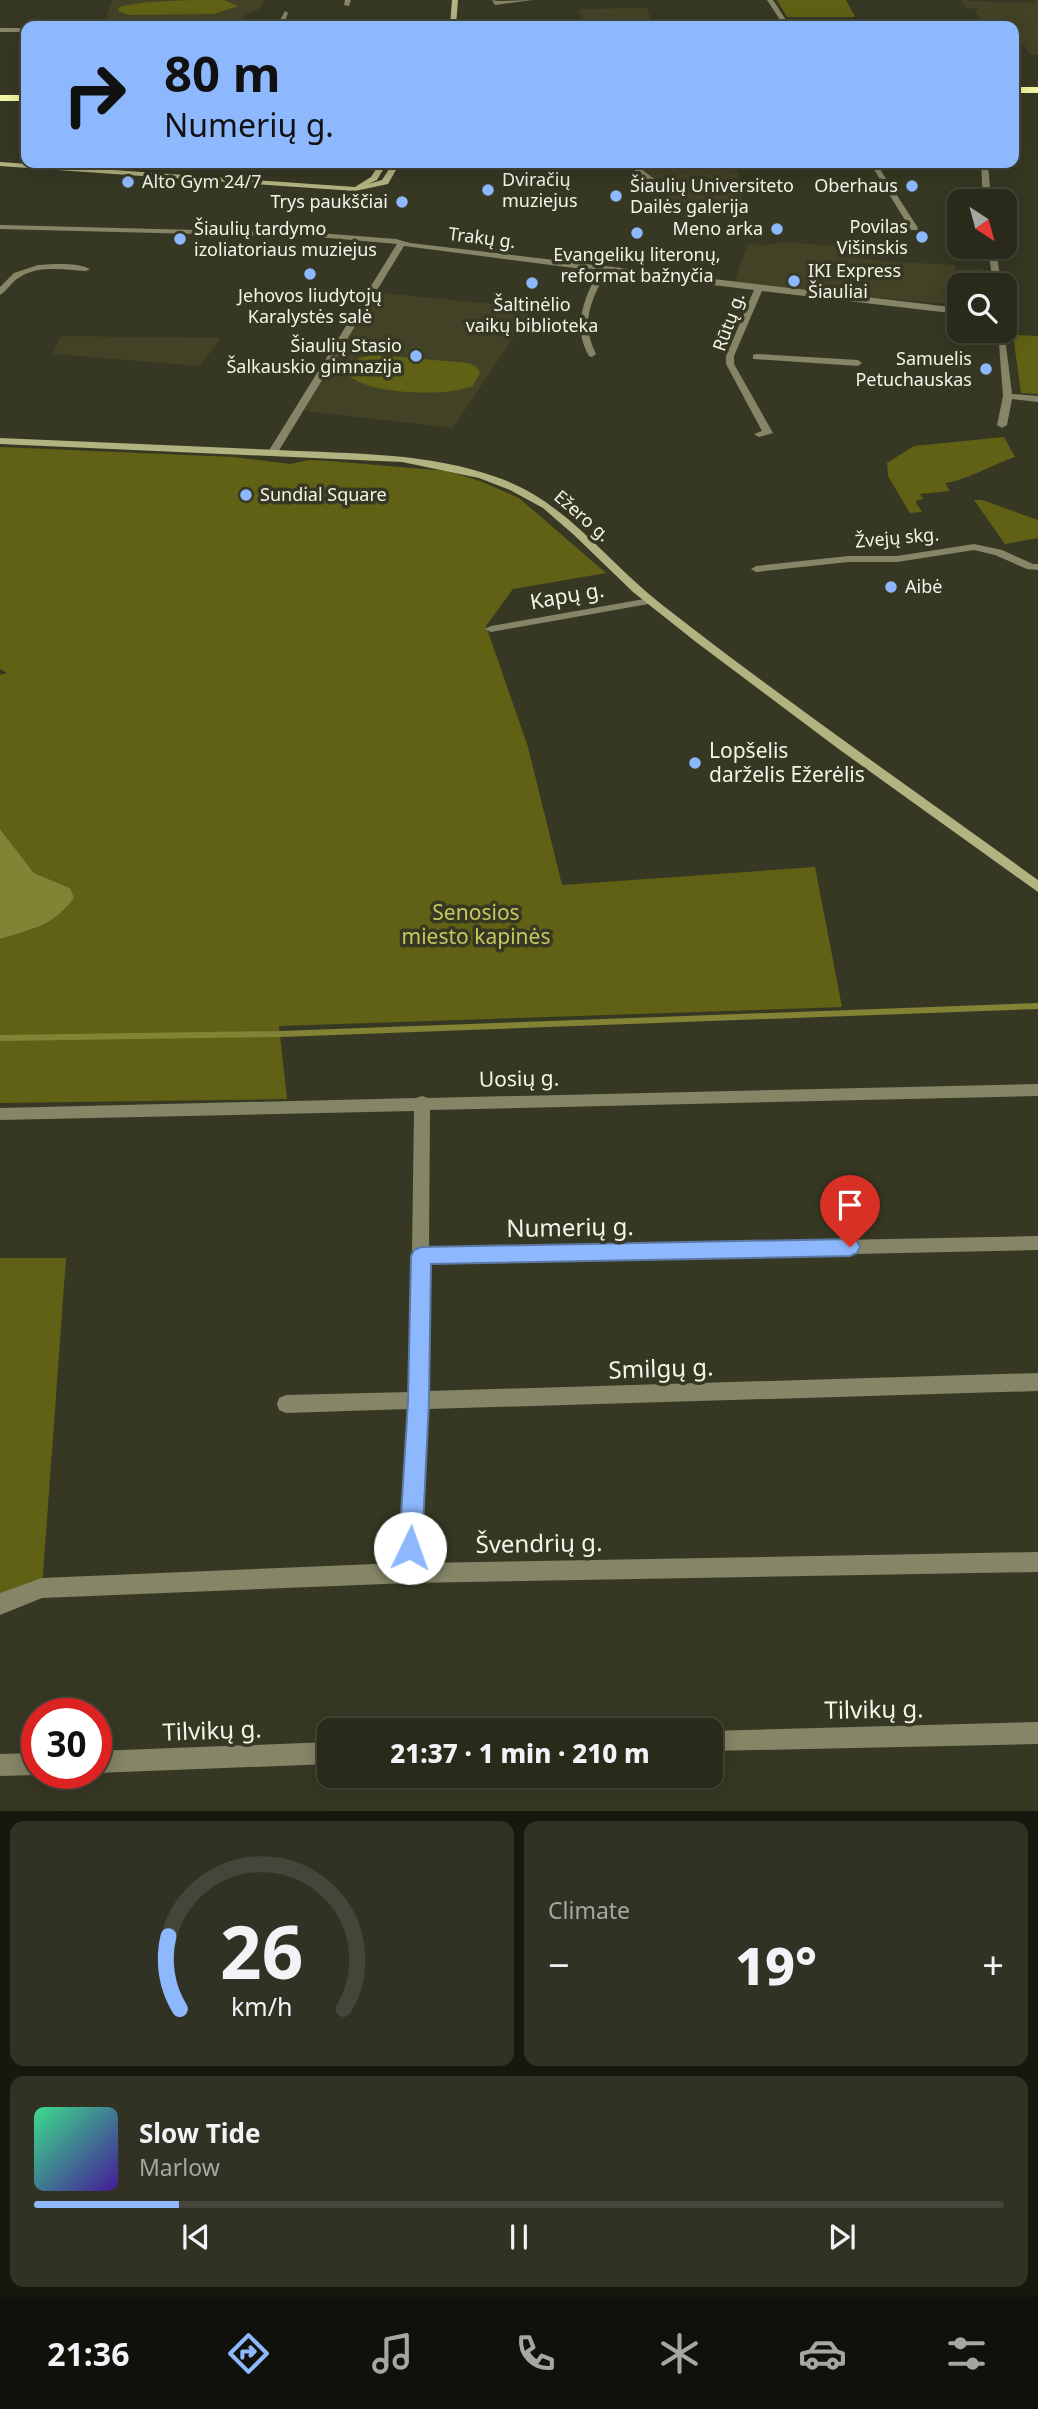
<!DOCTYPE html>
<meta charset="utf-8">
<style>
:root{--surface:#292a1a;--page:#313223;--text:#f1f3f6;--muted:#a5a7a2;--line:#454639;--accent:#8eb8fd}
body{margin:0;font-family:"Noto Sans",sans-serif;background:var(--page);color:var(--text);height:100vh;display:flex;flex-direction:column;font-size:26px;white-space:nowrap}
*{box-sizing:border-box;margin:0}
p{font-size:23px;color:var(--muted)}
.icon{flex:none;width:38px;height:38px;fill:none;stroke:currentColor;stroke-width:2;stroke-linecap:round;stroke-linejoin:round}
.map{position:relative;height:1811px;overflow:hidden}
.drawer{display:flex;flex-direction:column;gap:10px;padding:10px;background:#17170e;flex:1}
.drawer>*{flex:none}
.guide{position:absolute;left:21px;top:21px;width:998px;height:147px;border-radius:14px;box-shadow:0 4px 18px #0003,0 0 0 2px var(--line);background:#8eb8fd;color:#111;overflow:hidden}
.needle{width:46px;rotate:144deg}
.buttons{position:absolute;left:947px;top:189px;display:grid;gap:14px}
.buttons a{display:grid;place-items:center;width:70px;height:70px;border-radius:14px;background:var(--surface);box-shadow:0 4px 18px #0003,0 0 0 2px var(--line);font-size:35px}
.speed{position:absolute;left:21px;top:1698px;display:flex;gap:14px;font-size:35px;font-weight:700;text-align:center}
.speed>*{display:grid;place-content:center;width:91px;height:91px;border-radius:50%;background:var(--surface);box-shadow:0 4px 18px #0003,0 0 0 2px var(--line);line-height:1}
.speed .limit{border:10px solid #d22;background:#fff;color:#111}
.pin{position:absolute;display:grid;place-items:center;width:60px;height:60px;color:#fff;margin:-72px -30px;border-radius:50% 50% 50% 0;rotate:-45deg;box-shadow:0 0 7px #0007}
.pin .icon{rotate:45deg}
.me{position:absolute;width:77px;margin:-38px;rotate:3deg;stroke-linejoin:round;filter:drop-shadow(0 0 5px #0008)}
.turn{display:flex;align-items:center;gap:24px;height:147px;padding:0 28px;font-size:32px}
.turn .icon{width:91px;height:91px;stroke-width:2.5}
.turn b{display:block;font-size:49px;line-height:60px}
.big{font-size:52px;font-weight:800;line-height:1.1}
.drawer .tile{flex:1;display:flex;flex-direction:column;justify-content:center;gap:10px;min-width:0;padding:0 24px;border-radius:14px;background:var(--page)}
.drawer .dial{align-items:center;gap:0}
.dial svg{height:182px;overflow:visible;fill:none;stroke:var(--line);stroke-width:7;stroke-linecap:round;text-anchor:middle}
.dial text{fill:var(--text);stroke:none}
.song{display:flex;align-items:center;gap:21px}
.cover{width:84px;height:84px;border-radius:10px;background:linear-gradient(135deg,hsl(150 70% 55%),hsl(260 70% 35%))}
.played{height:7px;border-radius:4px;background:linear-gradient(90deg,var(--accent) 15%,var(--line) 15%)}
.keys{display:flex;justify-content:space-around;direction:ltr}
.heat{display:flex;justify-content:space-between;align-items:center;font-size:38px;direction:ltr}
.drawer .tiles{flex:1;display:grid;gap:10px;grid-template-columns:1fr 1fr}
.tile:last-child{grid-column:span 2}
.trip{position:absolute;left:317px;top:1718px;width:406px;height:70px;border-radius:14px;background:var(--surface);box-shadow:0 4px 18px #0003,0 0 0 2px var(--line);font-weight:800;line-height:70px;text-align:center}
.menu{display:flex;height:112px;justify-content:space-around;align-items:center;background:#10110a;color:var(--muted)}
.menu .icon{width:49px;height:49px}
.menu .selected{color:var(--accent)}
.menu b{font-size:32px;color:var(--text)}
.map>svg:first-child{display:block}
.built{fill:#424226}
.green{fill:#616115}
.water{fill:#828335}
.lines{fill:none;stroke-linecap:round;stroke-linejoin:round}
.stream{stroke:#828335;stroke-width:6}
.street{fill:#858667;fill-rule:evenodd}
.secondary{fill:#b1b380;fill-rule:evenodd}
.highway{fill:#f2f5a5;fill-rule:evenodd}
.route{fill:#8eb8fd;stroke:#5c78a4;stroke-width:2}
.poi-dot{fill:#8eb8fd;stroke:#373823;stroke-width:2.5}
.labels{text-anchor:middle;stroke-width:7;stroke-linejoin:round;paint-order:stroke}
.far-poi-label{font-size:18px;fill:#f4f5e8;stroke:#373823;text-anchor:start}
.far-street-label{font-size:18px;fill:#f4f5e8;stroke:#373823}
.street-label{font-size:21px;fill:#f4f5e8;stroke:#373823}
.poi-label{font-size:21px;fill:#f4f5e8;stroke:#373823;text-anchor:start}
.park-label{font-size:21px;fill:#c7c85d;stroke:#373823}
.near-street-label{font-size:24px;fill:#f4f5e8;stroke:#373823}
</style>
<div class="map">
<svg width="1038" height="1811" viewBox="0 0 1038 1811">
<rect width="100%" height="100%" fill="#373823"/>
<path class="built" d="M 112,0 L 264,0 L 260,9 L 245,15 L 240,26 L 102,26 Z
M 961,0 L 1011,3 L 1034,3 L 1034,0 L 1038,0 L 1038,55 L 1031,55 L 1023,45 L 1013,46 L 1013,26 L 972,26 L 972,22 L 980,18 L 974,10 L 980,9 L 966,8 Z
M 647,8 L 651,20 L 772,19 L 776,26 L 584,26 L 579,9 Z
M 570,163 L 778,163 L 780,165 L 738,167 L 742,200 L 733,203 L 730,215 L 676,212 L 656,185 L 633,166 Z
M 785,242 L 850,247 L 849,255 L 877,261 L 955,265 L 956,270 L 984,269 L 984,285 L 959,285 L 959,305 L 733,285 L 748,244 L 765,245 Z
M 372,292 L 533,308 L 453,428 L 297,410 Z
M 61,336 L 221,338 L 200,366 L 53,354 Z"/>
<path class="green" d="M 224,0 L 238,6 L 214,14 L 129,15 L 118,11 L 119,7 C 145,0 194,0 224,0 Z
M 777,0 L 846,0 L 855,17 L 787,17 Z
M 1013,335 L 1038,336 L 1038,394 L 1021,393 Z
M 375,355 L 469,363 L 477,367 L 480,373 L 473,386 C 446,397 367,395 347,374 L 348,366 L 359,358 Z
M 1004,437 L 1015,457 C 994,464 964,481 945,483 L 950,491 L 920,494 L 923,499 L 917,500 L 916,503 L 922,512 L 910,513 L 888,476 L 887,463 L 914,446 Z
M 0,447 L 233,457 L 290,464 L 309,460 L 329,461 L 447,471 L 480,481 L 519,498 L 606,573 L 513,589 L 486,626 L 528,747 L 562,885 L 815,867 L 842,1007 L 279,1026 L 287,1099 L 0,1103 L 0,939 L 35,929 L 70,888 L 34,873 L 0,829 L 0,675 L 7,673 L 0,669 Z
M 974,500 L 982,500 L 1038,520 L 1038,538 L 1005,544 Z
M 0,1258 L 66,1258 L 42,1588 L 0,1605 Z"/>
<path class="water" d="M 0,829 L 34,873 L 70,888 L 74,898 C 52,926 34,929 0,939 Z"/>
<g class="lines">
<path class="stream" d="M 0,1038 L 280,1034 L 1038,1006"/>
<path class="street" d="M 345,0 L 351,0 L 349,6 L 344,5 Z
M 492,0 L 498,1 L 533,0 L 495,5 Z
M 767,0 L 773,0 L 790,26 L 784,26 Z
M 285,11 L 288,13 L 283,26 L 277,26 Z
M 0,28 L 26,28 L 26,32 L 0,32 Z
M 627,163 L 634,163 L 659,183 L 659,187 L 653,187 Z
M 870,163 L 876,163 L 918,228 L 917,230 L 911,230 Z
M 981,163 L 988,163 L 991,201 L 983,201 Z
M 0,225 L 318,233 L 396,239 L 410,243 L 959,308 L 959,314 L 762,291 L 734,356 L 734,364 L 773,433 L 759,437 L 754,434 L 762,431 L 726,364 L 726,356 L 754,290 L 606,272 C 591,301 580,322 596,354 L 592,357 L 589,356 C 572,326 584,300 598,271 L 404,246 L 278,452 L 273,455 L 268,452 L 397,244 L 318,237 L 0,229 Z
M 988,247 L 996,247 L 1001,285 L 993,285 Z
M 38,265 C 54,264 76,262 90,269 L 86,271 C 65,270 39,265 20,277 C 11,282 7,291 0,295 L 0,287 L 14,273 Z
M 1004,329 L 1012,394 L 1038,396 L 1038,402 L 1012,399 L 1007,425 L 1002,428 L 997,425 L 1003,396 L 998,331 Z
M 756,354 L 858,360 L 862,363 L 858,366 L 753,359 L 753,355 Z
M 974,544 L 1002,550 L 1033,564 L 1038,564 L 1038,570 L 1027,569 L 995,555 L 974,550 L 897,562 L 848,562 L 756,572 L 751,569 L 756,566 L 848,556 L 897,556 Z
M 650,598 L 656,601 L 654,603 L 491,632 L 485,629 L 491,626 Z
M 1038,1084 L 1038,1096 L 430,1110 L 429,1248 L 1038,1236 L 1038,1250 L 429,1263 L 428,1391 L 1038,1373 L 1038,1391 L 428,1409 L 420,1563 L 1038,1552 L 1038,1572 L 409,1583 L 42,1598 L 0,1615 L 0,1593 L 42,1578 L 399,1563 L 409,1409 L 286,1413 L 279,1410 L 277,1404 L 279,1398 L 286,1395 L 410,1392 L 414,1111 L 0,1120 L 0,1108 L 416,1098 L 422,1096 L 428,1098 Z
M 1038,1722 L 1038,1744 L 710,1751 L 710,1731 L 706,1731 Z
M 329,1742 L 329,1764 L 96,1773 L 95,1773 L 96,1751 Z
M 37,1753 L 37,1773 L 42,1773 L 37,1775 L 0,1776 L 0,1754 Z"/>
<path class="secondary" d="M 452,0 L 458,0 L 456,26 L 450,26 Z
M 0,162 L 355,187 L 371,177 L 380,163 L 387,163 L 377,180 L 368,184 L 382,180 L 393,163 L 400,163 L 388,184 L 355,191 L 0,166 Z
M 0,438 C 93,442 185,446 278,450 C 352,454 428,452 499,478 C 567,502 607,562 661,604 C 784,700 912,789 1038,880 L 1038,892 L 840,750 L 696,642 L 633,592 L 574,535 L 543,508 L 510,490 L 479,478 L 402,462 L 0,444 Z"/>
<path class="highway" d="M 1013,87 L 1038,87 L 1038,93 L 1013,93 Z
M 0,95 L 26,95 L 26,101 L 0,101 Z"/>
</g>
<path class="route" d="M 850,1239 L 857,1241 L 860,1247 L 857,1253 L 850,1256 L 431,1264 L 429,1401 L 422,1548 L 418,1556 L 410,1560 L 402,1556 L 399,1548 L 408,1401 L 411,1256 L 414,1250 L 421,1247 Z"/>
<g class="poi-dot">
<circle cx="128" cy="182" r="7"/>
<circle cx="912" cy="186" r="7"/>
<circle cx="488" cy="190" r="7"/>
<circle cx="616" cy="196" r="7"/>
<circle cx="402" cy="202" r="7"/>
<circle cx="777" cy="229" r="7"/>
<circle cx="637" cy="233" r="7"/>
<circle cx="922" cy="237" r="7"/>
<circle cx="180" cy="239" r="7"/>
<circle cx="310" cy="274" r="7"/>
<circle cx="794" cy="281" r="7"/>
<circle cx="532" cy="283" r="7"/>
<circle cx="416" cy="356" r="7"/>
<circle cx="986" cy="369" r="7"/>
<circle cx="246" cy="495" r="7"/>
<circle cx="891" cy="587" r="7"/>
<circle cx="695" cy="763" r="7"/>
</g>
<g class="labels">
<g class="far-poi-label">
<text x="502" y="186">Dviračių<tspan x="502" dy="21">muziejus</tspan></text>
<text x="142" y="188">Alto Gym 24/7</text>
<text x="630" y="192">Šiaulių Universiteto<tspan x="630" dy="21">Dailės galerija</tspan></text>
<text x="898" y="192" text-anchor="end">Oberhaus</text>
<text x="388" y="208" text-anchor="end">Trys paukščiai</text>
<text x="908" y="233" text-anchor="end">Povilas<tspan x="908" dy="21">Višinskis</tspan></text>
<text x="194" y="235">Šiaulių tardymo<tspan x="194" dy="21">izoliatoriaus muziejus</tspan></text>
<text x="763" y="235" text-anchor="end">Meno arka</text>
<text x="637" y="261" text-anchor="middle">Evangelikų literonų,<tspan x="637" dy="21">reformat bažnyčia</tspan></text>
<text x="808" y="277">IKI Express<tspan x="808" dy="21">Šiauliai</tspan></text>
<text x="310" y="302" text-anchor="middle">Jehovos liudytojų<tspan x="310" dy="21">Karalystės salė</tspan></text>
<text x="532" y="311" text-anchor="middle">Šaltinėlio<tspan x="532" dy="21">vaikų biblioteka</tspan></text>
<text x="402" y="352" text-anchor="end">Šiaulių Stasio<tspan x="402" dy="21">Šalkauskio gimnazija</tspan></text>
<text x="972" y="365" text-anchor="end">Samuelis<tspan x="972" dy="21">Petuchauskas</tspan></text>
<text x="260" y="501">Sundial Square</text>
<text x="905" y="593">Aibė</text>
</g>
<g class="far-street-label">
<text transform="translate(482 238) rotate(7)" y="6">Trakų g.</text>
<text transform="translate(729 322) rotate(-70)" y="6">Rūtų g.</text>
<text transform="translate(582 516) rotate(41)" y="6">Ežero g.</text>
<text transform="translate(897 538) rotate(-5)" y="6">Žvejų skg.</text>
</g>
<g class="street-label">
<text transform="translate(567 596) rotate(-10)" y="7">Kapų g.</text>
<text transform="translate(519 1079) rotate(-1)" y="7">Uosių g.</text>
</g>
<g class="poi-label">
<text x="709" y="758">Lopšelis<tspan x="709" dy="24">darželis Ežerėlis</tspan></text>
</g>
<g class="park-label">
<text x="476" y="920">Senosios<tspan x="476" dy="24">miesto kapinės</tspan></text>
</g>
<g class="near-street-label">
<text transform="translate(570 1228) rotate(-1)" y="8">Numerių g.</text>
<text transform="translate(661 1369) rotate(-2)" y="8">Smilgų g.</text>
<text transform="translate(539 1544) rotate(-1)" y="8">Švendrių g.</text>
<text transform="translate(874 1710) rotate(-1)" y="8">Tilvikų g.</text>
<text transform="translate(212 1731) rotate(-2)" y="8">Tilvikų g.</text>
</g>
</g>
</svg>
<div class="buttons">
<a><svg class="needle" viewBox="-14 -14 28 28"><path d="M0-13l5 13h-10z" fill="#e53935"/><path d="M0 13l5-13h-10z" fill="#a5a7a2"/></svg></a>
<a><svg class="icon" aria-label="search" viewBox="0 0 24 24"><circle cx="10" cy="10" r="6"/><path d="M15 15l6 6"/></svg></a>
</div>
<div class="speed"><div class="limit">30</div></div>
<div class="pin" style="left:850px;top:1247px;background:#d93025"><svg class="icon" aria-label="arrive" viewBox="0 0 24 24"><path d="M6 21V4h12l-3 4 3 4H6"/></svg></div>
<svg class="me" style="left:410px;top:1548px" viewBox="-20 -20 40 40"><circle r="19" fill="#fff"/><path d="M0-13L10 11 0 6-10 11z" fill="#8eb8fd"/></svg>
<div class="trip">21:37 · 1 min · 210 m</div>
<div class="guide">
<div class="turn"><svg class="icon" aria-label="right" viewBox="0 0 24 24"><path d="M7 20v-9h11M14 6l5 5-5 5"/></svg><div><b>80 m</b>Numerių g.</div></div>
</div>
</div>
<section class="drawer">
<div class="tiles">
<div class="tile dial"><svg viewBox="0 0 100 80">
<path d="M14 69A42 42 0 1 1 86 69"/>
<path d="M14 69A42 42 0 0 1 9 37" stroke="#8eb8fd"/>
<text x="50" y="56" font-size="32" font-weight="700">26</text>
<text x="50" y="72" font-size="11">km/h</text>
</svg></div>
<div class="tile"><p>Climate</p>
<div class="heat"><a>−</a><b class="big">19°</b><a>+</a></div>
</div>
<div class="tile">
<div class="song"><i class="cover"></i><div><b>Slow Tide</b><p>Marlow</p></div></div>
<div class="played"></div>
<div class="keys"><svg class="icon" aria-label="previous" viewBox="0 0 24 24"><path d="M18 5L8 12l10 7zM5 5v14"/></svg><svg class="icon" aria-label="pause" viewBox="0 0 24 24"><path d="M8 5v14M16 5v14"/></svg><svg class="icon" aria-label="next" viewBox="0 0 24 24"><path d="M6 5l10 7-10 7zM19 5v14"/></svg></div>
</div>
</div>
</section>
<nav class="menu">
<b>21:36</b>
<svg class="icon selected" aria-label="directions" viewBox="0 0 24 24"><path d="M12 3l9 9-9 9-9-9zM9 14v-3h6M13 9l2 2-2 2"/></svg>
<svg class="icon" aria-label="music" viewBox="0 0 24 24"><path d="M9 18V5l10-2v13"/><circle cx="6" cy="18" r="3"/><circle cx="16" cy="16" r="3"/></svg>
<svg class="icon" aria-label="phone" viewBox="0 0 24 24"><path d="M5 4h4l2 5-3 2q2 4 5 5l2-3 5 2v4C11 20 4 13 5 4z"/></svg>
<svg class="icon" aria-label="climate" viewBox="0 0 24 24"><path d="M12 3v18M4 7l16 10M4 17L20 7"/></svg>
<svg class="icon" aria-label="car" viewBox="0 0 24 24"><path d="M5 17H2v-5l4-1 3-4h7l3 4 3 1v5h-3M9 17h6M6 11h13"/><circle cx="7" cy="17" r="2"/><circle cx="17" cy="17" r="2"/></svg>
<svg class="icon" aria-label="filters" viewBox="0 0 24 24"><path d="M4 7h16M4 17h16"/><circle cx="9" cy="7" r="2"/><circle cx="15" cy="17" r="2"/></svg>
</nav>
